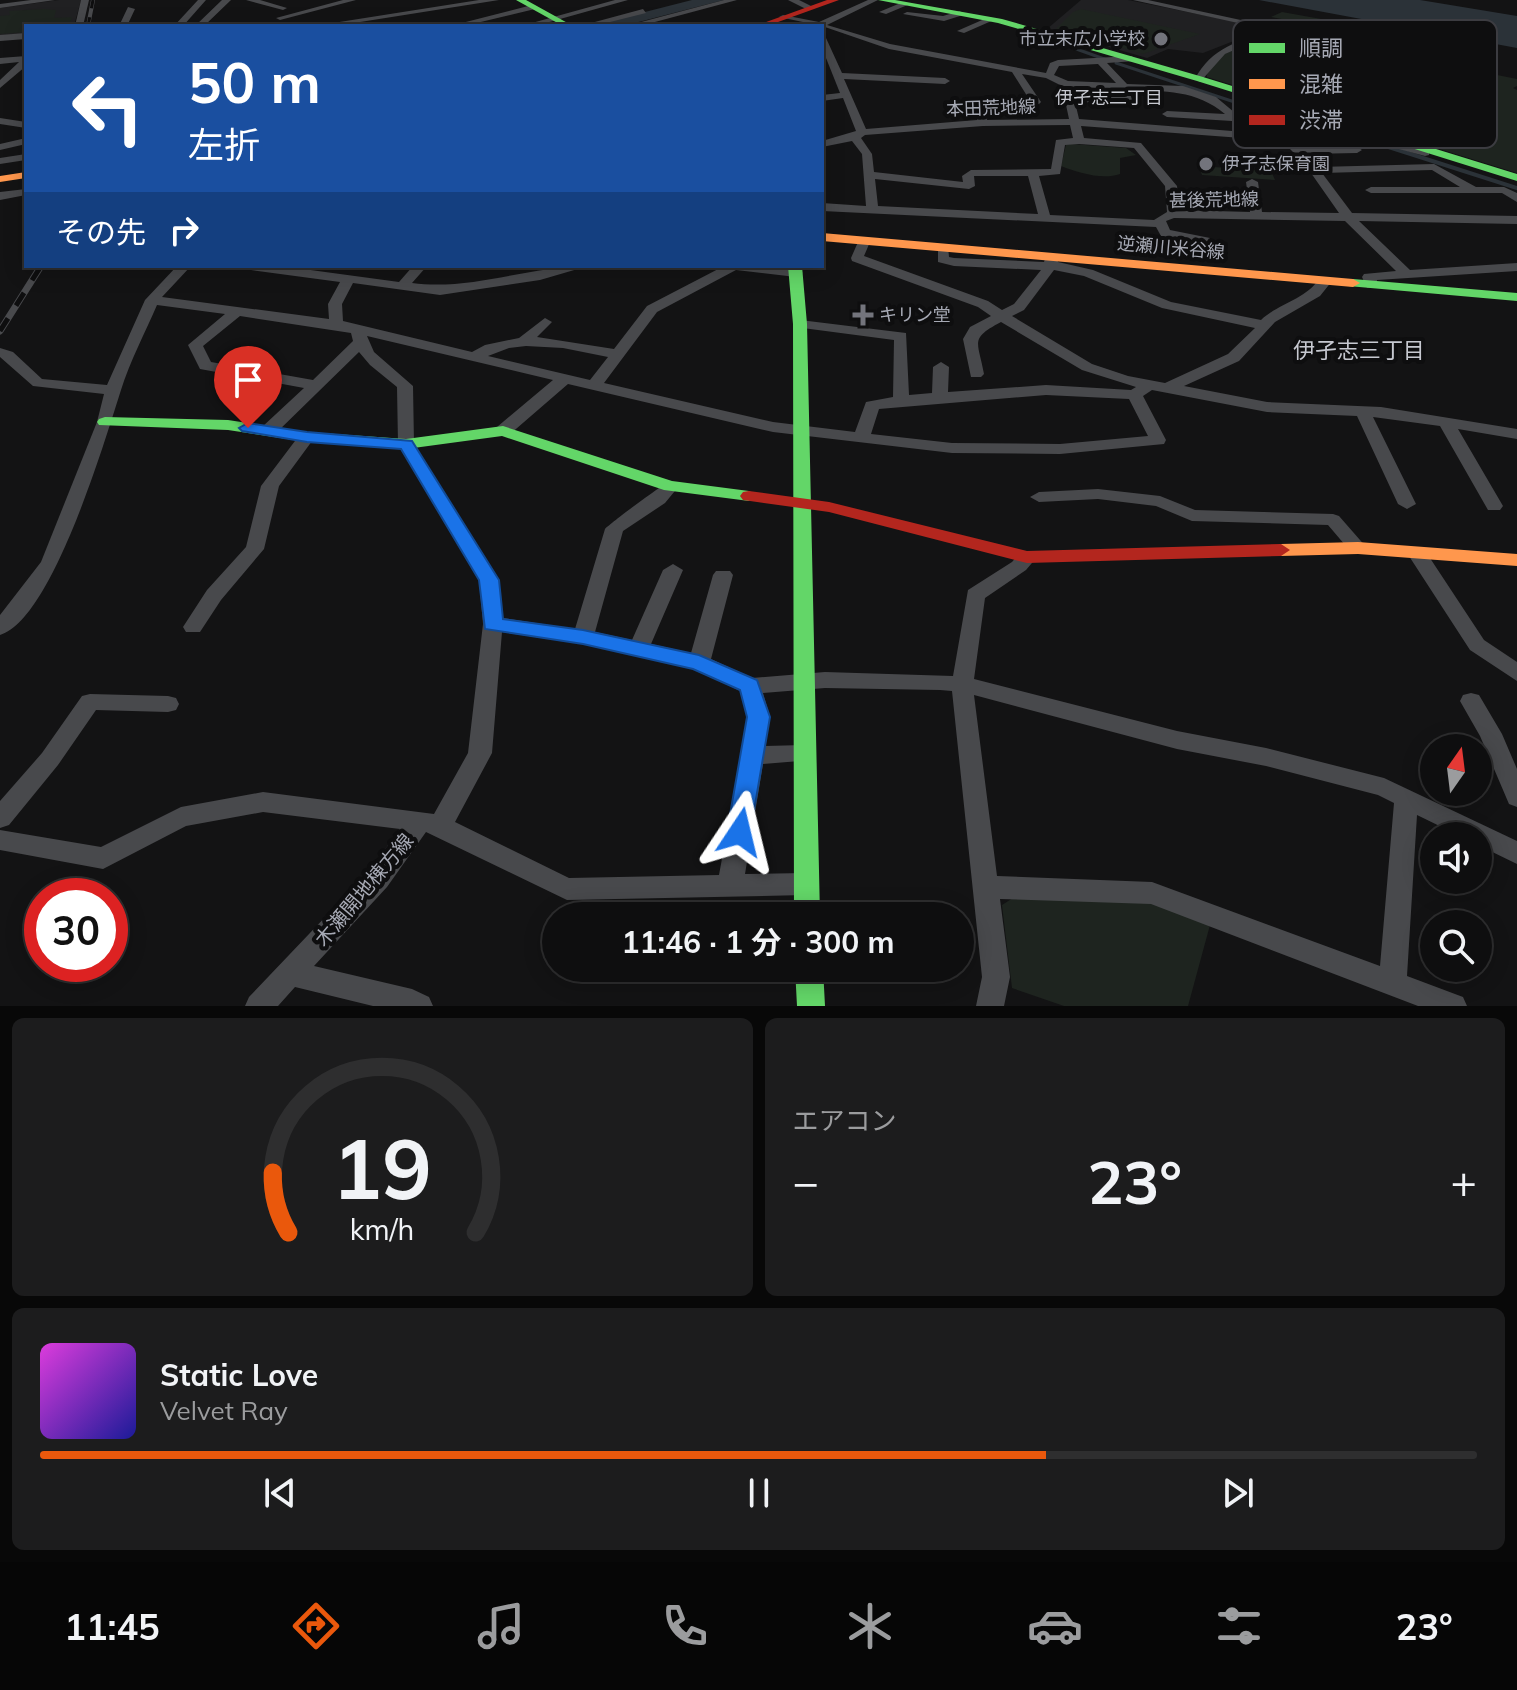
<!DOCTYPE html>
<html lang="ja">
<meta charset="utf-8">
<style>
:root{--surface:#0e0e0f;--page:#1c1c1d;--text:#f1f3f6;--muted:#9b9c9e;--line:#2e2e2f;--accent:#ea580c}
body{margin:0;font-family:Mulish,"Noto Sans JP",sans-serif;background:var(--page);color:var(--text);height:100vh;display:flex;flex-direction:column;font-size:30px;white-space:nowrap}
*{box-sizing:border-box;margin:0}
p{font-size:26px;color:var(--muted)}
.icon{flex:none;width:44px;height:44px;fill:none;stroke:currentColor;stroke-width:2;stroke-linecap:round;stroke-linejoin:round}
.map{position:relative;height:1006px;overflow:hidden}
.panel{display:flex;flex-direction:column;gap:12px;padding:12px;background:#080808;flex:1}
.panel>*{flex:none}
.guide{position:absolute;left:24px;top:24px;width:800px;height:244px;border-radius:0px;box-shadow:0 4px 20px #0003,0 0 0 2px var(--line);background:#1a4fa0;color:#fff;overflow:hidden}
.needle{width:52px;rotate:14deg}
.controls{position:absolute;left:1420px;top:734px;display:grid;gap:16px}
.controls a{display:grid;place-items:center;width:72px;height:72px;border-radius:50%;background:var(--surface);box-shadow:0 4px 20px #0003,0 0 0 2px var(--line);font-size:40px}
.speed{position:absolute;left:24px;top:878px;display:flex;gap:16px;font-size:40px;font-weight:700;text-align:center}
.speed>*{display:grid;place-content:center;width:104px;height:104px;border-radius:50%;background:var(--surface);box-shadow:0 4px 20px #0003,0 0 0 2px var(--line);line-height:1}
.speed .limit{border:12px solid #d22;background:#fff;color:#111}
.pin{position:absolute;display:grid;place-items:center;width:68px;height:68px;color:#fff;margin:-82px -34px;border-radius:50% 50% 50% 0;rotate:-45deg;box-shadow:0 0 8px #0007}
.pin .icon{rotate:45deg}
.me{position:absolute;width:88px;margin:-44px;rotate:10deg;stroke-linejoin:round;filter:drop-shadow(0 0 6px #0008)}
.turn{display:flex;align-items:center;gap:28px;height:168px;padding:0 32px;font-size:36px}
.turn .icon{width:104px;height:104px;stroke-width:2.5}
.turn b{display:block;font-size:56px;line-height:68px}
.then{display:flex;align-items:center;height:76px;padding:0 32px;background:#0003;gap:16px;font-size:30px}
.big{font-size:60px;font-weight:700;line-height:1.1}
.panel .tile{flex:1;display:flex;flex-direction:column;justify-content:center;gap:12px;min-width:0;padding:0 28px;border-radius:12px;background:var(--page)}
.panel .dial{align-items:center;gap:0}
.dial svg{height:208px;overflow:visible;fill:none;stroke:var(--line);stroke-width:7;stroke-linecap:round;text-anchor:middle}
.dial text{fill:var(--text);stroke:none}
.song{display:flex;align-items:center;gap:24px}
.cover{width:96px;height:96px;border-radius:12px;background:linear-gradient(135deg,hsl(300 70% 55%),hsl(240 70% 35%))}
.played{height:8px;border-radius:4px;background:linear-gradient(90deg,var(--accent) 70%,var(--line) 70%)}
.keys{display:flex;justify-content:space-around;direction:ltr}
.heat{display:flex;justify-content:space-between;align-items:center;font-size:44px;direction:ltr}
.panel .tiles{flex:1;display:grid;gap:12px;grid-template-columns:1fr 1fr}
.tile:last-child{grid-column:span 2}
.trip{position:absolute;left:542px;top:902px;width:432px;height:80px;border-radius:40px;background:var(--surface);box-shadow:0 4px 20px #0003,0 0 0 2px var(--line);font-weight:700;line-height:80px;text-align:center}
.menu{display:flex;height:128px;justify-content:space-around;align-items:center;background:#060606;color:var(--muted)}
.menu .icon{width:56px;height:56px}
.menu .on{color:var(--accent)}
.menu b{font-size:36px;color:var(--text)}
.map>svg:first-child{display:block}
.built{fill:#202022}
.green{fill:#1e241f}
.water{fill:#2b3238}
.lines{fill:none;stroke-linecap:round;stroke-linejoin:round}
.stream-far1{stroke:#2b3238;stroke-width:3}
.stream{stroke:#2b3238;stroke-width:4}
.street{fill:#48494c;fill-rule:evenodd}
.fast{fill:#63d668;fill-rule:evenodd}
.slow{fill:#ff974d;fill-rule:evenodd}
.jam{fill:#b3261e;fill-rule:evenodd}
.rail-far1-casing{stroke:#494a4d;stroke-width:4}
.rail-casing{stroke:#494a4d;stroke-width:7}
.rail-far1{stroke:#0e0e0f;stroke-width:3;stroke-dasharray:9;stroke-linecap:butt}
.rail{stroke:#0e0e0f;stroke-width:5;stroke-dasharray:15;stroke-linecap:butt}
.route{fill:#1a73e8;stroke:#114b97;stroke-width:2}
.poi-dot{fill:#73747c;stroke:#0e0e0f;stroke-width:3}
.labels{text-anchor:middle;stroke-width:8;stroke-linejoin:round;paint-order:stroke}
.far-poi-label{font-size:18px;fill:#a6a9b4;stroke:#0e0e0f;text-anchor:start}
.far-neighbourhood-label{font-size:18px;fill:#c6c8d0;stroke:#0e0e0f}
.far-street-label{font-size:18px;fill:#a6a9b4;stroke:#0e0e0f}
.street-label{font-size:20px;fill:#a6a9b4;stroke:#0e0e0f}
.neighbourhood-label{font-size:22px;fill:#c6c8d0;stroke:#0e0e0f}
.key{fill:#0e0e0f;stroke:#3c3c41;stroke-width:2}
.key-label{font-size:22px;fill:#a6a9b4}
</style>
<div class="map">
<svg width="1517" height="1006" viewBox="0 0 1517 1006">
<rect width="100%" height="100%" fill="#131314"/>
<path class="built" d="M 59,0 L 81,0 L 74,26 L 26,26 L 26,35 L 0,37 L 0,8 Z
M 1081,0 L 1128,0 L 1267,28 L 1203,53 L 1168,49 L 1147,58 L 1047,29 Z"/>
<path class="green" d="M 44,9 L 56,10 L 54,18 L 72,17 L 69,26 L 26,26 L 26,32 L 0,34 L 0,16 L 10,15 L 9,11 Z
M 1081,9 L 1200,34 L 1143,54 L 1056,29 L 1073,12 Z
M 1282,12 L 1394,32 L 1384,38 L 1271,17 Z
M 1278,31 L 1517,79 L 1517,86 L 1513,88 L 1517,90 L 1517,173 L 1207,77 L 1207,68 L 1222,55 Z
M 1071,144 L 1126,148 L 1136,155 L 1120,158 L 1120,174 C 1102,180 1079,173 1061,166 L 1066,145 Z
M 1199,166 L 1271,171 L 1275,180 L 1202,175 Z
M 1013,898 L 1153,903 L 1210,925 L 1188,1006 L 1064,1006 L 1012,988 L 1002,905 Z"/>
<path class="water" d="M 692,0 L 724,0 L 623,26 L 590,26 Z
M 1259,0 L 1420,0 L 1517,16 L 1517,48 Z"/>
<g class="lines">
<path class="stream-far1" d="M 1043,37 L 1107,60
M 1116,63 L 1268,113"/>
<path class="stream" d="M 1261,111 L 1345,133
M 1373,142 L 1517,188"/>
<path class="street" d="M 31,0 L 55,0 L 0,8 L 0,4 Z
M 81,0 L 89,0 L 83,26 L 75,26 Z
M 198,0 L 206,0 L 183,26 L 174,26 Z
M 222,0 L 231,0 L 204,26 L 195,26 Z
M 246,0 L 260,0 L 287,8 L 283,10 Z
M 343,0 L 356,0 L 280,20 L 276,18 Z
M 479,0 L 499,0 L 335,26 L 314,26 Z
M 615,0 L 628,0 L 535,26 L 521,26 Z
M 724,0 L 737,0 L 640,26 L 626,26 Z
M 788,0 L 799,0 L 815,8 L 808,10 Z
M 868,0 L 878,0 L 827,25 L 890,44 L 1046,73 L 1050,63 L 1058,60 L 1132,56 L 1135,61 L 1107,63 L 1127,84 L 1183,86 L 1216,97 L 1259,133 L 1285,135 L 1354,131 L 1429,151 L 1429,155 L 1425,156 L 1354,137 L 1294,141 L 1301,148 L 1357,147 L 1362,150 L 1357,153 L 1307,154 L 1318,167 L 1434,164 L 1476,187 L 1504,187 L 1517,193 L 1517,202 L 1502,193 L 1371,193 L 1365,190 L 1371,187 L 1460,187 L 1432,170 L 1322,173 L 1352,213 L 1517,216 L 1517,224 L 1359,221 L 1410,270 L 1517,263 L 1517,271 L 1377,280 L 1377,288 L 1367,288 L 1362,277 L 1364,274 L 1396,271 L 1345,221 L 1174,218 L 1166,221 L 1170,230 L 1210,238 L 1210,244 L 1206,245 L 1161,236 L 1156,227 L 822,211 L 822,203 L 866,206 L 862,154 L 852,141 L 822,147 L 822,141 L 856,131 L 843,98 L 822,101 L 822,95 L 840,93 L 822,48 L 822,35 L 826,38 L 842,73 L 945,78 L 950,81 L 945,84 L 844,79 L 866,129 L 977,120 L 976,101 L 1029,99 L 1012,72 L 889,49 L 822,26 L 779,17 L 783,15 L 819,22 ZM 1098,64 L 1116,83 L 1068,81 L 1054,75 L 1059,66 ZM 1022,74 L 1046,78 L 1062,86 L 1069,119 L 987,120 L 985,106 L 1039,104 L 1041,102 ZM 1071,87 L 1119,89 L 1121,97 L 1074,96 ZM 1129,90 C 1165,91 1196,90 1225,114 L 1167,111 L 1162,114 L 1167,117 L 1232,121 L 1245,132 L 1079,119 L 1075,102 L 1127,103 L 1132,100 ZM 1070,125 L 1073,138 L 1056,140 L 1051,169 L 971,170 L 962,176 L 963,182 L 874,172 L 872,154 L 861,138 L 865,135 L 983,126 ZM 1081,126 L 1282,141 L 1304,163 L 1339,213 L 1262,212 L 1258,182 L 1252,179 L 1246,182 L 1250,212 L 1179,210 L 1177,186 L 1141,143 L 1084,138 ZM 1079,144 L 1134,148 L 1165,186 L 1167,212 L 1154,220 L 1050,215 L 1039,176 L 1060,174 L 1065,145 ZM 974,176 L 1028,176 L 1038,214 L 878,206 L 875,179 L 969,189 L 975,186 Z
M 1133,0 L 1148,0 L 1283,29 L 1225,54 L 1200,82 L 1195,79 C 1211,48 1239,41 1270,30 Z
M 903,2 L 910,4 L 886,14 L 879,12 Z
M 532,5 L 535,9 L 464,26 L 450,26 Z
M 128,7 L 135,9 L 127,26 L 119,26 Z
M 643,9 L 646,13 L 594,26 L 580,26 Z
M 960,11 L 963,15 L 944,21 L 903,14 L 907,12 L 943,16 Z
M 989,17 L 996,19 L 964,33 L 957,31 Z
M 26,33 L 26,39 L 0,41 L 0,35 Z
M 26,56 L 26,66 L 0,88 L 0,80 L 19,62 L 0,64 L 0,58 Z
M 0,118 L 26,122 L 26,128 L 0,124 Z
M 26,138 L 26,144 L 0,150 L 0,144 Z
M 26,154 L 26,160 L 0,164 L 0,158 Z
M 26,189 L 26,195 L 0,200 L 0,192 Z
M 864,238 L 870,242 L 864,256 L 988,301 L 1002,310 L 1014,304 L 1041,270 L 954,266 L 938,262 L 938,246 L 948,246 L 949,257 L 954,258 L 1044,262 L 1046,255 L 1056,255 L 1058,262 L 1093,270 L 1171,302 L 1261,320 C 1279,303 1305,300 1320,278 L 1330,278 L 1332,281 L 1320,296 L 1275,322 L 1239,361 L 1184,386 L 1267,402 L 1381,407 L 1517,429 L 1517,439 L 1458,429 L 1503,506 L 1500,510 L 1488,510 L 1440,426 L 1373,417 L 1416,504 L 1407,509 L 1398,504 L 1357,416 L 1267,412 L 1152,390 L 1143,396 L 1166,440 L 1164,444 L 1060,454 L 952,453 L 773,432 L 568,384 L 509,435 L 503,436 L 495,431 L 497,427 L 553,380 L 367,336 L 374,352 L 413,386 L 414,444 L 499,580 L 503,618 L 575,629 L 605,529 C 609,524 666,482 670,481 L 679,486 L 665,503 L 623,531 L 595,632 L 632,640 L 663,570 L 673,564 L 683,570 L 651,644 L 691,653 L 713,575 L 716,571 L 730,571 L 733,575 L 711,659 L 752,678 L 825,672 L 953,676 L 968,590 L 1012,562 L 1020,553 L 1034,553 L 1037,557 L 1026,570 L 985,598 L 974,679 L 1177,731 L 1266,748 L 1384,778 L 1517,841 L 1517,864 L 1478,845 L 1478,836 L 1460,836 L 1417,815 L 1407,976 L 1463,997 L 1467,1006 L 1418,1006 L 1151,904 L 1000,899 L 1010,977 L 1004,1006 L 976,1006 L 982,977 L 952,691 L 940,690 L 825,688 L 763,693 L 770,717 L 765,746 L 804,745 L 812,748 L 816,754 L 812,760 L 763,764 L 745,874 L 806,873 L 815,876 L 819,884 L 815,892 L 806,895 L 567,900 L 426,832 L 387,887 L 314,966 L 412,989 L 429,997 L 433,1006 L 373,1006 L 295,987 L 278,1006 L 245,1006 L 249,997 L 369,871 L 400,829 L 263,812 L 186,826 L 103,869 L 0,850 L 0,830 L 101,847 L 181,807 L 263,792 L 434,814 L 468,753 L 483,624 L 479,580 L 398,444 L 397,387 L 370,365 L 359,352 L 274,435 L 262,435 L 260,431 L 262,427 L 304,388 L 200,369 L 188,345 L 225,314 L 157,305 C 145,333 130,361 121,390 C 105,440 52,620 0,635 L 0,615 L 41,562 L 97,422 L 104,394 L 33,386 L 0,357 L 0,348 L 13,352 L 42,379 L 107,385 L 145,300 L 177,266 L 191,266 L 162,297 L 329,319 L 328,304 L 340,282 L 251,270 L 244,266 L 281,266 L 399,282 L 413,266 L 427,266 L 412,283 C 471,291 529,266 588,266 L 540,280 L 440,295 L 353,283 L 342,304 L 343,321 L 472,352 L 485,345 L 519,338 L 545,318 L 552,322 L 537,337 L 614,349 L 647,306 L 724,266 L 769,266 L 796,269 L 803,273 L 796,277 L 736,270 L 657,312 L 604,383 L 773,422 L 855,432 L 866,402 L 893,397 L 894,340 L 795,327 L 795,321 L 800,320 L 906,333 L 909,395 L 932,393 L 933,367 L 941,362 L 949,367 L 948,392 L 1046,385 L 1131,390 L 1136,387 L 1082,370 L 1001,322 C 969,339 978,341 984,374 L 981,377 L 971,377 L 963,339 L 970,327 L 991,316 L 978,307 L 852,261 L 851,258 L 858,242 ZM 1054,270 L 1084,276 L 1162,308 L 1255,328 L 1228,354 L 1165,383 L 1128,376 L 1092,364 L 1012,316 L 1024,310 ZM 240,316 L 351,333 L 353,341 L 313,380 L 211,362 L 203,346 ZM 526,346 L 563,348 L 608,357 L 590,380 L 488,356 L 509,348 ZM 1046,395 L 1129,399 L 1148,436 L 1060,444 L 952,443 L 871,434 L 879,409 ZM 502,632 L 583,644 L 694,668 L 740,691 L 748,717 L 719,875 L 569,878 L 455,822 L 492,753 ZM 974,695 L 1177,749 L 1266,766 L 1378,795 L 1394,803 L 1380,966 L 1152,882 L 997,876 Z
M 307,432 L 315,437 L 279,486 L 264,549 L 221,600 L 200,632 L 186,632 L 183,627 L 207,590 L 246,547 L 261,486 L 301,433 Z
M 1098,489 L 1160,496 L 1195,510 L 1333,514 L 1339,516 L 1367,548 L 1358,554 L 1351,552 L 1328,525 L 1192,521 L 1156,506 L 1098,499 L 1039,502 L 1030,497 L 1039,492 Z
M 1417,547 L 1424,549 L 1484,640 L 1517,662 L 1517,681 L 1470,650 L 1407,553 Z
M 1471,693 L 1479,695 L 1502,734 L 1517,769 L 1517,807 L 1509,804 L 1480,736 L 1460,701 L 1463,695 Z
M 90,694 L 168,696 L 176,698 L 179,704 L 176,710 L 168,712 L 96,710 L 58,765 L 9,825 L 0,828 L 0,801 L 42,753 L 82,696 Z"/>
<path class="fast" d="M 516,0 L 526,0 L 573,26 L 563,26 Z
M 878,0 L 895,0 L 1002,19 L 1203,77 L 1517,174 L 1517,181 L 1197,81 L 998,23 Z
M 788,266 L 802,266 L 807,324 L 820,916 L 794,916 L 793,324 Z
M 1353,279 L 1517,293 L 1517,301 L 1348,286 L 1346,283 Z
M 105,417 L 228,420 L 307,432 L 406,439 L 503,426 L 672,481 L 749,491 L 758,496 L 749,501 L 664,490 L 502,436 L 406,449 L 307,442 L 228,430 L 99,425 L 97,422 L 99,419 Z
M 795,968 L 823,968 L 825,1006 L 797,1006 Z"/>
<path class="slow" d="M 26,172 L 26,178 L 0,182 L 0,176 Z
M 822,233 L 1353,279 L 1360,283 L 1353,287 L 822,241 Z
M 1358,542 L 1517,554 L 1517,566 L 1358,554 L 1281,556 L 1272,550 L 1281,544 Z"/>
<path class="jam" d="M 827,0 L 839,0 L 767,26 L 755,26 Z
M 749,491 L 829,502 L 1027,551 L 1281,544 L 1290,550 L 1281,556 L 1027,563 L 829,512 L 743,500 L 740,496 L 743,492 Z"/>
<g class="rail-far1-casing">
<path id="rail-far1" d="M 88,26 L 93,0"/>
</g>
<g class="rail-casing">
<path id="rail" d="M 0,331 L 41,266"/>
</g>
<use href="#rail-far1" class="rail-far1"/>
<use href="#rail" class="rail"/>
</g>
<path class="route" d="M 248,423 L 307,432 L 412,441 L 499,580 L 503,619 L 583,630 L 699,655 L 757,680 L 770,717 L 749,840 L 740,843 L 731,840 L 727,832 L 747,717 L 740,690 L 693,669 L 583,644 L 485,629 L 479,580 L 401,449 L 307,442 L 242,431 L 239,428 Z"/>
<g class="poi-dot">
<circle cx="1161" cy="39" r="8"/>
<circle cx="1206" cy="164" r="8"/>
<path d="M859 303h8v8h8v8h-8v8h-8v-8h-8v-8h8z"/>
</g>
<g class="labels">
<g class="far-poi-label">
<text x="1145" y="45" text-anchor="end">市立末広小学校</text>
<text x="1222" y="170">伊孑志保育園</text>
<text x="879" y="321">キリン堂</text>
</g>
<g class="far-neighbourhood-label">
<text x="1109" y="104">伊孑志二丁目</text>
</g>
<g class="far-street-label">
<text transform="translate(991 108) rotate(-2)" y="6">本田荒地線</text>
<text transform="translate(1214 200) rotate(-1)" y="6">甚後荒地線</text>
<text transform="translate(1171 248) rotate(5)" y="6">逆瀬川米谷線</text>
</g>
<g class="street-label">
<text transform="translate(364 890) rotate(-50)" y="7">木瀬開地棟方線</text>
</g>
<g class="neighbourhood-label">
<text x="1359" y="358">伊孑志三丁目</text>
</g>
</g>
<rect x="1233" y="20" width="264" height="128" rx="12" class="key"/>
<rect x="1249" y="43" width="36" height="10" fill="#63d668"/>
<rect x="1249" y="79" width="36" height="10" fill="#ff974d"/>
<rect x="1249" y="115" width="36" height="10" fill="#b3261e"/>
<g class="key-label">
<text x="1299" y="56">順調</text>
<text x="1299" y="92">混雑</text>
<text x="1299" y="128">渋滞</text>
</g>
</svg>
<div class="controls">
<a><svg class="needle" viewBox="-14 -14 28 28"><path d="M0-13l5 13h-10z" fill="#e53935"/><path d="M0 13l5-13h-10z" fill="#9b9c9e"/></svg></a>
<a><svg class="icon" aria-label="sound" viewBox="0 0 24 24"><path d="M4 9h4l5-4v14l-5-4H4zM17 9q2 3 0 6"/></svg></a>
<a><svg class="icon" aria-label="search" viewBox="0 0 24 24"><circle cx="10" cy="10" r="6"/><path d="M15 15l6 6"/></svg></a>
</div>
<div class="speed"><div class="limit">30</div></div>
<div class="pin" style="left:248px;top:428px;background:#d93025"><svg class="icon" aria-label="arrive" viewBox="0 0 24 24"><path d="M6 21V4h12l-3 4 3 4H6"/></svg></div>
<svg class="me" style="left:740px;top:832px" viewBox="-20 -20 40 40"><path d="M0-17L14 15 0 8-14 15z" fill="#1a73e8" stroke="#fff" stroke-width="4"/></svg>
<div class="trip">11:46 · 1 分 · 300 m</div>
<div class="guide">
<div class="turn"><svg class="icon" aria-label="left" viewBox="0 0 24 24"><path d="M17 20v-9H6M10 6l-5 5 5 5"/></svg><div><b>50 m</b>左折</div></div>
<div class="then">その先<svg class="icon" aria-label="right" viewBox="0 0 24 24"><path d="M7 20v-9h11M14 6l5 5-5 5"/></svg></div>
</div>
</div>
<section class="panel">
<div class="tiles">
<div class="tile dial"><svg viewBox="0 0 100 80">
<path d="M14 69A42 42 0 1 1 86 69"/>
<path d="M14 69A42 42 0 0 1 8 46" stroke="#ea580c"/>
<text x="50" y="56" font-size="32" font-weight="700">19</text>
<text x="50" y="72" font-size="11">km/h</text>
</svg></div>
<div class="tile"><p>エアコン</p>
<div class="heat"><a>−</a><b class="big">23°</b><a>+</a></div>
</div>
<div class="tile">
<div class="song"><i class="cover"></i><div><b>Static Love</b><p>Velvet Ray</p></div></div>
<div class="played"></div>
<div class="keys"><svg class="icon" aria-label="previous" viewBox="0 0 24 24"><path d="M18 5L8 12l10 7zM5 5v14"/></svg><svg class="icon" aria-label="pause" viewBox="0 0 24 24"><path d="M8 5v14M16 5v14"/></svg><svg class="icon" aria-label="next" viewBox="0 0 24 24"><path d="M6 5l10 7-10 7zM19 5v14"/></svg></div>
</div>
</div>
</section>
<nav class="menu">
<b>11:45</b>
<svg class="icon on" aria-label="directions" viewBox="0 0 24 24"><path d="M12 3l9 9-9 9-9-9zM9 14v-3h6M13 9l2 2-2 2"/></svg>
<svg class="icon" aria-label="music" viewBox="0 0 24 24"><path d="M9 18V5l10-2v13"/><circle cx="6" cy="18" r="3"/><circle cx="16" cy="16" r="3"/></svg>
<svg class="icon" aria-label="phone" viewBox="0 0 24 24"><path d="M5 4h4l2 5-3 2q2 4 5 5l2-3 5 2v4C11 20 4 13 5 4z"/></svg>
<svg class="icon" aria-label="climate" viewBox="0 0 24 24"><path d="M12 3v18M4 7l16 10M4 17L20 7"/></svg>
<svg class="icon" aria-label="car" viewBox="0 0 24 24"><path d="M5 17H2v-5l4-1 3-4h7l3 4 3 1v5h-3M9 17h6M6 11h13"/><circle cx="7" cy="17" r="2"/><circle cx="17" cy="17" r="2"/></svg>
<svg class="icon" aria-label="filters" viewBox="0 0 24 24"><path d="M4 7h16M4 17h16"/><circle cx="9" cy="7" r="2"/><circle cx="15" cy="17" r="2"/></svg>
<b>23°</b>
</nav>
